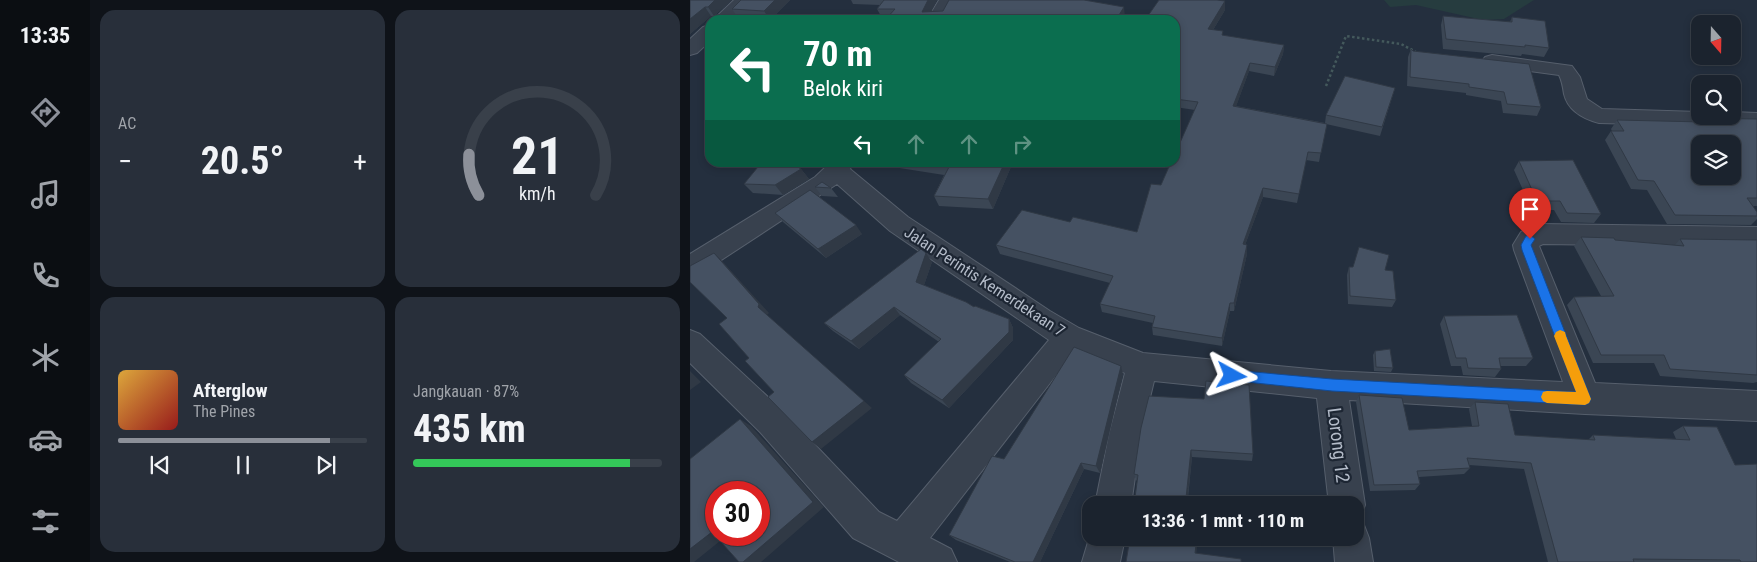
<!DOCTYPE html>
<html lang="id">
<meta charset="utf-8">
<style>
:root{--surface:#1b232e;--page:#282f3a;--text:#f1f3f6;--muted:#a0a4aa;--line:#39404a;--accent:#8c9099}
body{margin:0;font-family:"Roboto Condensed",sans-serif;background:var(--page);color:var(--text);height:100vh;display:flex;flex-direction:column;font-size:19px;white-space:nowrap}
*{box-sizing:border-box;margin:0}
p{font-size:16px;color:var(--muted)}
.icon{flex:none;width:28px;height:28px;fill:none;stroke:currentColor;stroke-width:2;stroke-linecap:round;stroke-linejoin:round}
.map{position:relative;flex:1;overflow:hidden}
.panel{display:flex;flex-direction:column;gap:10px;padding:10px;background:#0f1319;width:600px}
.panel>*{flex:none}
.banner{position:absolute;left:15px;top:15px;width:475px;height:152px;border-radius:15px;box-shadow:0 2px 8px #0003,0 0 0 1px var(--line);background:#0b6e4f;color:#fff;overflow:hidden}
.needle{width:32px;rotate:160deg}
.tools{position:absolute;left:1001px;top:15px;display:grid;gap:10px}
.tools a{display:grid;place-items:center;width:50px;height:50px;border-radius:10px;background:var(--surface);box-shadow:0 2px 8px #0003,0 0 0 1px var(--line);font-size:25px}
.speed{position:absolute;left:15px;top:481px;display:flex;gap:10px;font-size:25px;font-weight:700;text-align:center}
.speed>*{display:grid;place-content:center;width:65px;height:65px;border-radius:50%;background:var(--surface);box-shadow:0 2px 8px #0003,0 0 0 1px var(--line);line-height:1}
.speed .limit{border:8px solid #d22;background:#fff;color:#111}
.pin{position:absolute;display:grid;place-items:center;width:42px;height:42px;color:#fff;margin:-51px -21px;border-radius:50% 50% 50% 0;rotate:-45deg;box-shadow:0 0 5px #0007}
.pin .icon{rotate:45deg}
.me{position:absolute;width:55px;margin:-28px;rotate:95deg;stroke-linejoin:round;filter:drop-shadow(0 0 4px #0008)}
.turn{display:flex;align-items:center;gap:18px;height:105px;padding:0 15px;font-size:22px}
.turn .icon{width:65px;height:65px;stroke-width:2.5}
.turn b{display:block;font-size:35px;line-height:42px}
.lanes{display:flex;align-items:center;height:48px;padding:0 15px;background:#0003;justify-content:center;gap:25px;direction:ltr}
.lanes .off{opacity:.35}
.big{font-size:38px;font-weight:700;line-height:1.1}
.panel .card{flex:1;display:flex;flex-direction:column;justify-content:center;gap:8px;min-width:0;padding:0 18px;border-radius:15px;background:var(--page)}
.panel .dial{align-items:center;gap:0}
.dial svg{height:130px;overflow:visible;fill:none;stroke:var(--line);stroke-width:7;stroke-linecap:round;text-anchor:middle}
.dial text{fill:var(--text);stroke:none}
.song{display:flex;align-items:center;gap:15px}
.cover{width:60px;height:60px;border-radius:8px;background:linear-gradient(135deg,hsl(40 70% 55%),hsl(0 70% 35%))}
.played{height:5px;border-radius:2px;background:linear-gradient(90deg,var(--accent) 85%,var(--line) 85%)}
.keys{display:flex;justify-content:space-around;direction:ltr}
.heat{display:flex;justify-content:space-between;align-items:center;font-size:28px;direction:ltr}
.charge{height:8px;border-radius:4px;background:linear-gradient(90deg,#34c759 87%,var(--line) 0)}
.panel .tiles{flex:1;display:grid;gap:10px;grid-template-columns:repeat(2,1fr)}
.trip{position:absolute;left:392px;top:496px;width:282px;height:50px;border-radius:15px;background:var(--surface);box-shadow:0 2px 8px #0003,0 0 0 1px var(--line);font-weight:700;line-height:50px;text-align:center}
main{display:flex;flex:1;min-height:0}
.tab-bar{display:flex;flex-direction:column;width:90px;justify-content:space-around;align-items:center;background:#0b0e12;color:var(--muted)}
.tab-bar .icon{width:35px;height:35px}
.tab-bar .selected{color:var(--accent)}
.tab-bar b{font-size:22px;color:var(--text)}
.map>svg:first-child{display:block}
.green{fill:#263c3f}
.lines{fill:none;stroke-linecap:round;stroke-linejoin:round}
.street-casing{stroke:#565f6c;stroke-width:2}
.path{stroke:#44595c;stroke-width:2.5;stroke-dasharray:2.5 2.5;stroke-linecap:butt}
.street{fill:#38414e;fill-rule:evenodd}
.wall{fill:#3b4654}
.shaded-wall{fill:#303945}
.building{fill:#455162;stroke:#303945;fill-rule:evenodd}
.route{fill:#1a73e8;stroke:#114b97}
.slow{fill:#f59e0b}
.labels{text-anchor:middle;stroke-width:4.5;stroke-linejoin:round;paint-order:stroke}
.street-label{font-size:16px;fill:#b4bcc9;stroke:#1d2633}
.near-street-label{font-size:19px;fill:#b4bcc9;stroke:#1d2633}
</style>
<main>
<nav class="tab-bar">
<b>13:35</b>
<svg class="icon selected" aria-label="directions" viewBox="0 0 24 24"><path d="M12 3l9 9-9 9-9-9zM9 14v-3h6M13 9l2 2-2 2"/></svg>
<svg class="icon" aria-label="music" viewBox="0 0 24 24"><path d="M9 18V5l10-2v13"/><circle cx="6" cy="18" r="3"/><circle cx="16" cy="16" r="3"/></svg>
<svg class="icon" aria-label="phone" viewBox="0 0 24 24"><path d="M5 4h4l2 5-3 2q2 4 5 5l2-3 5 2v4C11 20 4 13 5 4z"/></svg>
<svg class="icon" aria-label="climate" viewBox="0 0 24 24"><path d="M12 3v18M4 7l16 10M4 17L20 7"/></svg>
<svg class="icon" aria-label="car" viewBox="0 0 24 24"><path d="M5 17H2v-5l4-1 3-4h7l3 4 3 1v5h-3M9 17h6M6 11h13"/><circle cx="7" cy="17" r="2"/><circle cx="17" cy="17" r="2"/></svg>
<svg class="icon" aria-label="filters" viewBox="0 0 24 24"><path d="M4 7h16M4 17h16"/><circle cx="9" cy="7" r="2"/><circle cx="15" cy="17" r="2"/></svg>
</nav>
<section class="panel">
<div class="tiles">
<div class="card"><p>AC</p>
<div class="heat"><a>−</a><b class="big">20.5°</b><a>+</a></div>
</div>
<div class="card dial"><svg viewBox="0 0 100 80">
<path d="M14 69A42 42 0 1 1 86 69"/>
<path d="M14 69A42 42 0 0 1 8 44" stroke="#8c9099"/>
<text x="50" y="56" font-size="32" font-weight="700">21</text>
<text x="50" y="72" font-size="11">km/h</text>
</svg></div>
<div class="card">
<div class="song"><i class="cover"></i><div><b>Afterglow</b><p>The Pines</p></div></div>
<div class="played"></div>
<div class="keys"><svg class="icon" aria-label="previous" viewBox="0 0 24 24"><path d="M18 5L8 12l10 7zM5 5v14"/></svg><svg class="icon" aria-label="pause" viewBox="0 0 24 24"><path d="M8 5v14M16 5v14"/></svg><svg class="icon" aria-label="next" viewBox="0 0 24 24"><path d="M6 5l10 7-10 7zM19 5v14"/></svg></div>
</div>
<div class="card"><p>Jangkauan · 87%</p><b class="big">435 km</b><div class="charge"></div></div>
</div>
</section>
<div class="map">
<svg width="1067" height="562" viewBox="0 0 1067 562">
<rect width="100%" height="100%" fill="#242f3e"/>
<path class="green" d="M 694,0 L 844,0 L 814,19 L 793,20 L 726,5 L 700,7 Z"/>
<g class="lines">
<g class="street-casing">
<path id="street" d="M 44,0 L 64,0 L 43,20 L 23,20 Z
M 249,0 L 267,0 L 255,20 L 237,20 Z
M 20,25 L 20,41 L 7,53 L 0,55 L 0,39 L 13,27 Z
M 802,55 L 882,66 L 890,77 L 897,99 L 912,109 L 1010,112 L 1010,116 L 1042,116 L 1042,112 L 1067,113 L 1067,127 L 909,123 C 894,119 878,111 874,94 C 873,87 872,81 869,75 L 795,65 L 792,61 L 795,57 Z
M 141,162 L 163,162 L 160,169 L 218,217 L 360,311 L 389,328 L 453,353 L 641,371 L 873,382 L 824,250 L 823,245 L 831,232 L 850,224 L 1067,227 L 1067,247 L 853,244 L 849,246 L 905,383 L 1067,391 L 1067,421 L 895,414 L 659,400 L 675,505 L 670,518 L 666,519 L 666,505 L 639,505 L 627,398 L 464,381 L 451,435 L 441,505 L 405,505 L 419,435 L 435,373 L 384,352 L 240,538 L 261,549 L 267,562 L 209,562 L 163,538 L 70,432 L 0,363 L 0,330 L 10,334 L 92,410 L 189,512 L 207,521 L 359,340 L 200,231 L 147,184 L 10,274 L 0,278 L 0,254 L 125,177 Z
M 666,522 L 674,525 L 679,538 L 683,562 L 645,562 L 643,538 L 666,538 Z
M 401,532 L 401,538 L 435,538 L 430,562 L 392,562 Z"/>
</g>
<path class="path" d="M 636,86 L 656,36 L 711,44 L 726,52"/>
<use href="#street" class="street"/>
</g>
<path class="wall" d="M 0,0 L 42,0 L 24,16 L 21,16 L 0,34 Z
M 51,0 L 100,0 L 80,20 L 48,18 L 42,9 Z
M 161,0 L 247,0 L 241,11 L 400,1 L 435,17 L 433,20 L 195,20 L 196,19 L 192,18 L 187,9 L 190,5 L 163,4 Z
M 535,1 L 535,10 L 523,30 L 533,36 L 594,45 L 593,54 L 584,76 L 559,71 L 546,106 L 635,123 L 636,115 L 705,88 L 690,136 L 636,124 L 629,162 L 616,160 L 607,203 L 573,197 L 555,245 L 557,254 L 544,311 L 540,311 L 532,346 L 463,335 L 462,327 L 463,323 L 412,312 L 410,304 L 420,283 L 310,254 L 306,245 L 380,222 L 447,232 L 471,185 L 505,110 L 485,107 L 485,20 Z
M 753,16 L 820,22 L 822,17 L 859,48 L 854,57 L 832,54 L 831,56 L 753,49 L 751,25 Z
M 721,49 L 723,51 L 851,107 L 847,116 L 813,113 L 811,101 L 776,95 L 776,93 L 717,86 L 718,57 Z
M 1010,118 L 1067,119 L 1067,206 L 1063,206 L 1067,212 L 1067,219 L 1061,225 L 977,224 L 957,190 L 941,189 L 915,140 L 921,131 L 922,131 L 921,129 L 927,120 L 1007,122 Z
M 829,161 L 911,214 L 904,223 L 871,222 L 864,210 L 842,210 L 824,170 Z
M 183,162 L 323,162 L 303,209 L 249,206 L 244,196 L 254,175 L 184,164 Z
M 111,169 L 119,179 L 93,195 L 63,193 L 54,184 Z
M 125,187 L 141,188 L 148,197 L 132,196 Z
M 85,213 L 172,234 L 136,258 L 93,222 Z
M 891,237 L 985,245 L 990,239 L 1067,240 L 1067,382 L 1063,383 L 970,376 L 964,363 L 903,363 L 877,305 L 884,297 L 911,296 L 884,246 Z
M 242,262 L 234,285 L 284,307 L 319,319 L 323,328 L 323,340 L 259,408 L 221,383 L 214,375 L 249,342 L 210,315 L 169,349 L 143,331 L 134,323 Z
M 659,267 L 695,270 L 706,300 L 702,307 L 658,304 L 657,275 Z
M 754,316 L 843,358 L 836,366 L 810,366 L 811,369 L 805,377 L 773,375 L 771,366 L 761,366 L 750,324 Z
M 685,351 L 703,368 L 701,372 L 684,371 L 683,355 Z
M 433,374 L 410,473 L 394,469 L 350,562 L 320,562 L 266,540 L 259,535 L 314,459 Z
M 669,395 L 719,430 L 782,426 L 779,409 L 785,402 L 825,435 L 898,440 L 903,435 L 986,439 L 983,432 L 993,426 L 1067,562 L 858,562 L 834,469 L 779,465 L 780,468 L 774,474 L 729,477 L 730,484 L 725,490 L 680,491 L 666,402 Z
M 514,399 L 563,454 L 562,461 L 502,457 L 498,498 L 511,499 L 512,505 L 444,505 L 447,481 L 446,480 L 444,474 Z"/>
<path class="shaded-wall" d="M 25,0 L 42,0 L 24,16 L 18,7 Z
M 85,0 L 100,0 L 80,20 L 74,11 Z
M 238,0 L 247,0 L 237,20 L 232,12 Z
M 535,1 L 535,10 L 518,38 L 518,29 Z
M 15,7 L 21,16 L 0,34 L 0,19 Z
M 434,7 L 435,17 L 433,20 L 426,20 Z
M 594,45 L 593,54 L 584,76 L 585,67 Z
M 560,63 L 559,71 L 543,115 L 543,106 Z
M 315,162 L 323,162 L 303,209 L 298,199 Z
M 111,169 L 119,179 L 93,195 L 85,185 Z
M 573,188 L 573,197 L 552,253 L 553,244 Z
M 166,225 L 172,234 L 136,258 L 128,249 Z
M 557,245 L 557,254 L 544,311 L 544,303 Z
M 24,253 L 33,262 L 79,313 L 77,315 L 68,307 Z
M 236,253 L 242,262 L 232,291 L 226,282 Z
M 540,303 L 540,311 L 532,346 L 532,338 Z
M 204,307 L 210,315 L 169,349 L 161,341 Z
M 319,319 L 323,328 L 323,340 L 259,408 L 252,400 Z
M 431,366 L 433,374 L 410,473 L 406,466 Z
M 0,371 L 11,382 L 0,390 Z
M 174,401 L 182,408 L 131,449 L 122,442 Z
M 50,419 L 61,426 L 134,507 L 71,562 L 53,562 Z
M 501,450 L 502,457 L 497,503 L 496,498 Z
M 391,463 L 394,469 L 350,562 L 343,562 Z
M 22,532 L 35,537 L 4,562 L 0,562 L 0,549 Z
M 507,538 L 508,538 L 506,557 L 505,553 Z"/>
<path class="building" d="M 0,0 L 25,0 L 18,7 L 15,7 L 0,19 Z
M 51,0 L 85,0 L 74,11 L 42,9 Z
M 194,0 L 238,0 L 232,12 L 253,11 L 259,0 L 394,0 L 434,7 L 426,20 L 195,20 L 205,9 L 187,9 Z
M 469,0 L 527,0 L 535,1 L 518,29 L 533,31 L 532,35 L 594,45 L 585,67 L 560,63 L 543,106 L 637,124 L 631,153 L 618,152 L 609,194 L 573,188 L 553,244 L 557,245 L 544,303 L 540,303 L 532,338 L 462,327 L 465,316 L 410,304 L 423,276 L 306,245 L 332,210 L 380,222 L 383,217 L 447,232 L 461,184 L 471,185 L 481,162 L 485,162 L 485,154 L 508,102 L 485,99 L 485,20 L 455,20 Z
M 753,16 L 822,22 L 822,17 L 855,21 L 859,48 L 835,45 L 835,47 L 756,39 Z
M 721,49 L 723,51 L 839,64 L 851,107 L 817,104 L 814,92 L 779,87 L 779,84 L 720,77 Z
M 655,76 L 705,88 L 692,127 L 636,115 Z
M 1010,118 L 1067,119 L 1067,198 L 1057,198 L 1067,212 L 1067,216 L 985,215 L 964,181 L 948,180 L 921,131 L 934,131 L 927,120 L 1013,122 ZM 1010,144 L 1042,144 L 1042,176 L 1010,176 Z
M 883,160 L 911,214 L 877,213 L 870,201 L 847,201 L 829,161 Z
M 72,162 L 100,162 L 111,169 L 85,185 L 54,184 Z
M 231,162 L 315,162 L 298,199 L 244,196 L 259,167 Z
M 132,182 L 141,188 L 125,187 Z
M 120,190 L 166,225 L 128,249 L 85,213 Z
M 891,237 L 924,238 L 925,240 L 994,246 L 990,239 L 1067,240 L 1067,375 L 980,369 L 974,355 L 911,355 L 884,297 L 924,296 Z
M 669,247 L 699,255 L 695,270 L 703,271 L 706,300 L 660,296 L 659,267 L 663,267 Z
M 231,249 L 236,253 L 226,282 L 276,302 L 284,307 L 285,306 L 319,319 L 319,332 L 252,400 L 214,375 L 251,339 L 204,307 L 161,341 L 134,323 Z
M 24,253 L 69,304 L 68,307 L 174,401 L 122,442 L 78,397 L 84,392 L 55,361 L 59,358 L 29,324 L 37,318 L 0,282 L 0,266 Z
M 827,315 L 843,358 L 809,358 L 811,369 L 778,368 L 776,358 L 766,358 L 754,316 Z
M 384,347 L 431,366 L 406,466 L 391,463 L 343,562 L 325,562 L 259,535 L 302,456 L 314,459 Z
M 700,349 L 703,368 L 686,367 L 685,351 Z
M 516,381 L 559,385 L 563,454 L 501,450 L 496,498 L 511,499 L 511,505 L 444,505 L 448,475 L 444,474 L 451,428 L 459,396 L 514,399 Z
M 669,395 L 712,398 L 719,430 L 789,426 L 785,402 L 818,404 L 825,435 L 905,440 L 903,435 L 1000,440 L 993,426 L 1027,427 L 1045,465 L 1067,464 L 1067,562 L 1051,562 L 1050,560 L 943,559 L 944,562 L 868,562 L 841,463 L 777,458 L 780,468 L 727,471 L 730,484 L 684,485 Z
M 50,419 L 123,502 L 53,562 L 49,562 L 22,532 L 0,549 L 0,459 ZM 26,492 L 69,492 L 69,535 L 26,535 Z
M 440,538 L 507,538 L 505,553 L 551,559 L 551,562 L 436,562 Z"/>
<path class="route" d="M 840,235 L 845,239 L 841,245 L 843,250 L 901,399 L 899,403 L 895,405 L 642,391 L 537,380 L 536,376 L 537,372 L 542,370 L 642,379 L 886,392 L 832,250 L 831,245 L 836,236 Z"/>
<path class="slow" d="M 870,330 L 875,332 L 876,336 L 901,399 L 899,403 L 895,405 L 857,403 L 853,401 L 851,397 L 853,392 L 857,391 L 886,392 L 864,336 L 866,332 Z"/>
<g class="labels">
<g class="street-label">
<text transform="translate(295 281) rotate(33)" y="6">Jalan Perintis Kemerdekaan 7</text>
</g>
<g class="near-street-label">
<text transform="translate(649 445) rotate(83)" y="7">Lorong 12</text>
</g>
</g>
</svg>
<div class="tools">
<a><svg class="needle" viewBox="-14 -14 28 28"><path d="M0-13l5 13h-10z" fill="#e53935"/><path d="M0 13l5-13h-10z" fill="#a0a4aa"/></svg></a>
<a><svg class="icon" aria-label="search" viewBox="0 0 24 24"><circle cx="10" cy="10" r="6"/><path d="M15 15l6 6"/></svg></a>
<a><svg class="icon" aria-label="layers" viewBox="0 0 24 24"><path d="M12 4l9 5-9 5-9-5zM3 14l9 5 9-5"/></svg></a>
</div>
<div class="speed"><div class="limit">30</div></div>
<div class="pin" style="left:840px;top:239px;background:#d93025"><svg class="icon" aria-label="arrive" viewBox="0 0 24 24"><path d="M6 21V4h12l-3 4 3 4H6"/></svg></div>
<svg class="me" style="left:542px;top:376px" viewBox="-20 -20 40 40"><path d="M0-17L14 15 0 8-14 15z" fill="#1a73e8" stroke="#fff" stroke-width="4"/></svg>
<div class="trip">13:36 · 1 mnt · 110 m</div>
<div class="banner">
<div class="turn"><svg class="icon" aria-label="left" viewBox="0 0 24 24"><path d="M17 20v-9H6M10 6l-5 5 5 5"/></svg><div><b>70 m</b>Belok kiri</div></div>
<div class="lanes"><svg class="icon" aria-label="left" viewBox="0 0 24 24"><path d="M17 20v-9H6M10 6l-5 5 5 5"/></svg><svg class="icon off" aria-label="ahead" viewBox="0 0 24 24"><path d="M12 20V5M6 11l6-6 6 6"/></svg><svg class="icon off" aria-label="ahead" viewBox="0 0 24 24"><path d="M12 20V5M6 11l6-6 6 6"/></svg><svg class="icon off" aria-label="right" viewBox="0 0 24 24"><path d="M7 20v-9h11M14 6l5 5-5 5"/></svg></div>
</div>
</div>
</main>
